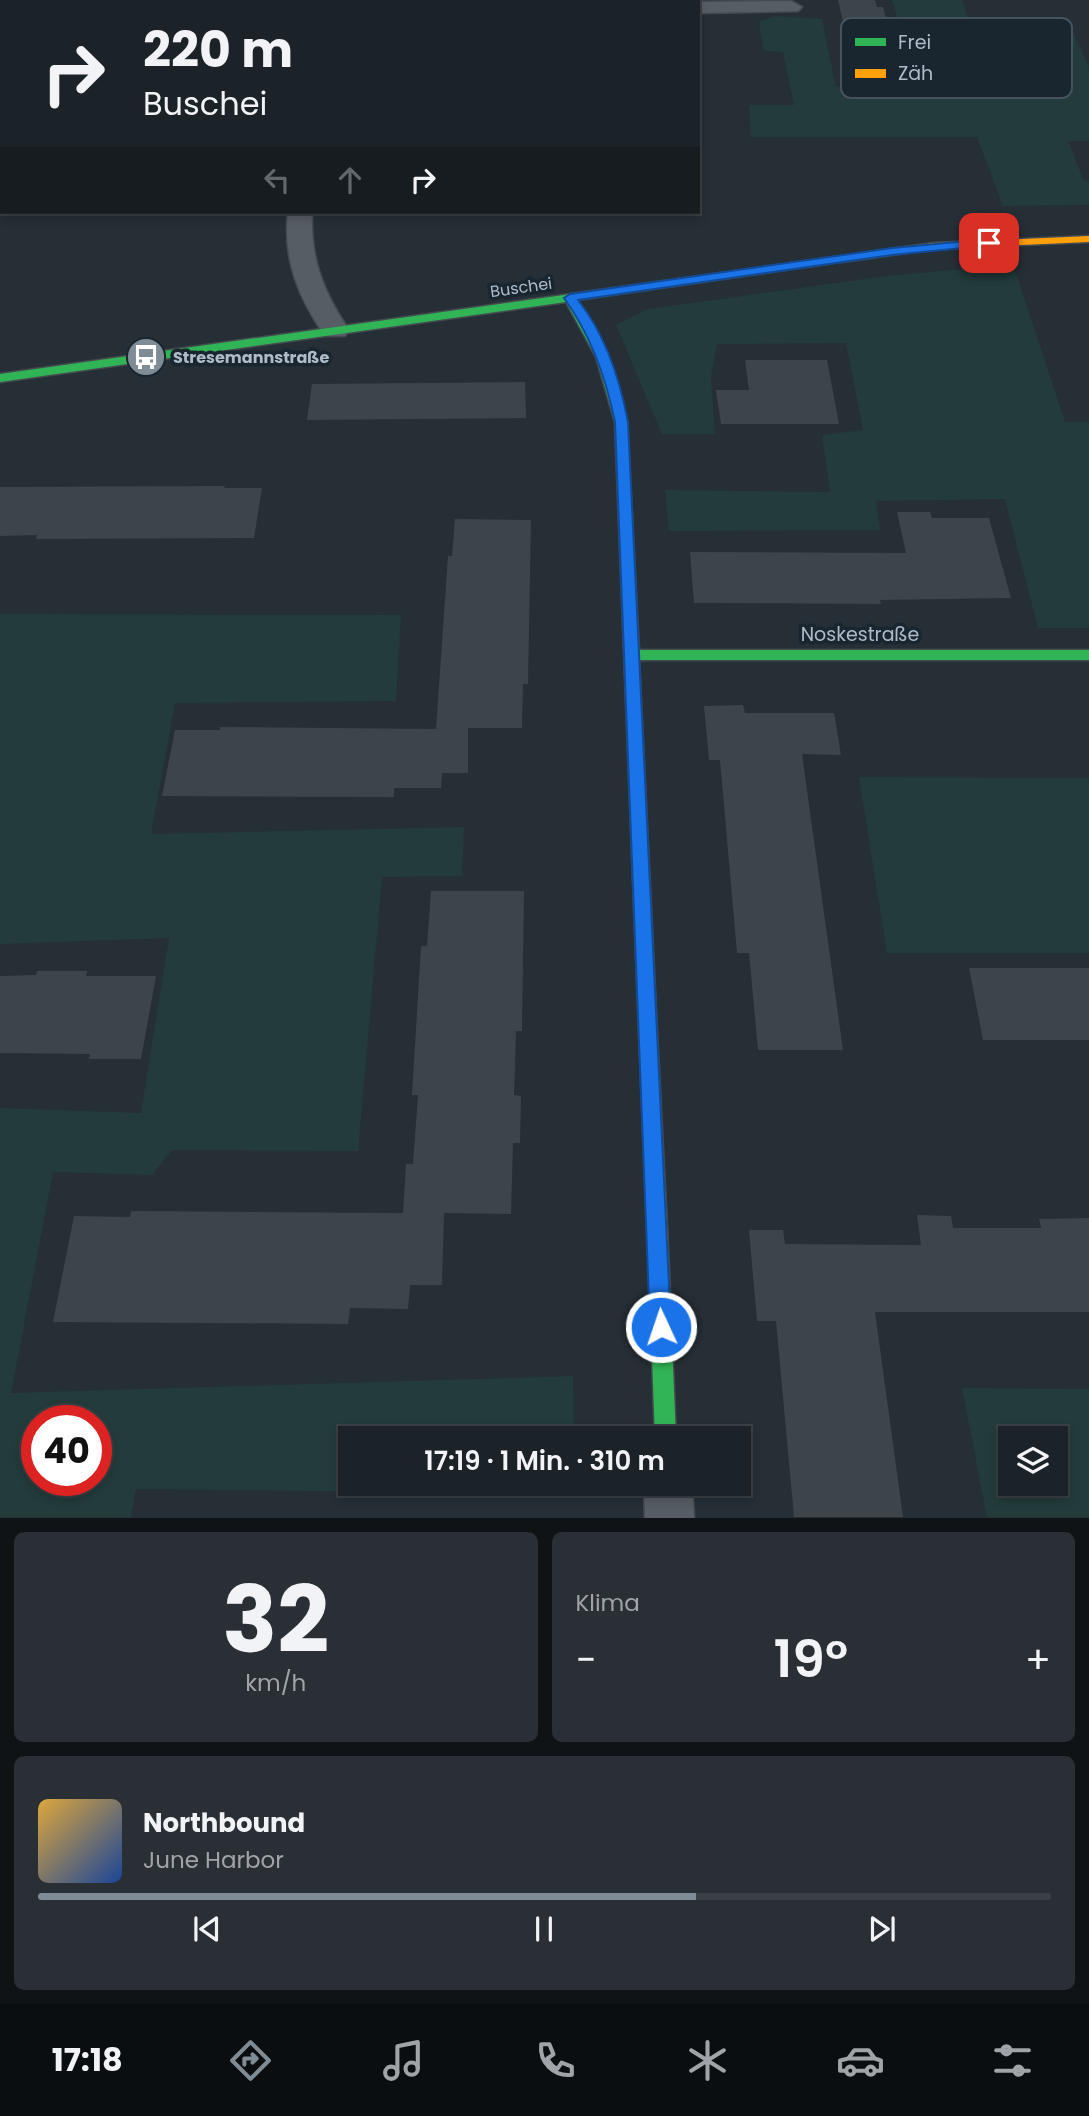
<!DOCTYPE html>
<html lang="de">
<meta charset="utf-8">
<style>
:root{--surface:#1c2328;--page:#292f34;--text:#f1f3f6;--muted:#a0a4a8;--line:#3a4045;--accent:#7f8b95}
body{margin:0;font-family:Poppins,sans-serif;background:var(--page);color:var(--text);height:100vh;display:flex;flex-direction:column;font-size:26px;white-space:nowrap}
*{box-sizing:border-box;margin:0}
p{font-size:23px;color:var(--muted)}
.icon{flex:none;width:38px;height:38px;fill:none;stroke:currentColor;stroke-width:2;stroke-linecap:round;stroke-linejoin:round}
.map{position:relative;height:1518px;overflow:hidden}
.panel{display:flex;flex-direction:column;gap:14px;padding:14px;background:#0f1316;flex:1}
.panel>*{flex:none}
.banner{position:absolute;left:0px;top:0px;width:700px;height:214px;box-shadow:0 4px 10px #0003,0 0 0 2px var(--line);background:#1c2328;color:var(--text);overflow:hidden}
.fabs{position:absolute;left:998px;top:1426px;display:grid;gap:14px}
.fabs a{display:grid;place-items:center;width:70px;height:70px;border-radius:0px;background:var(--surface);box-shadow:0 4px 10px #0003,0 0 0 2px var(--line);font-size:35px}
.speed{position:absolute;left:21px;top:1405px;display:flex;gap:14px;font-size:35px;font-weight:700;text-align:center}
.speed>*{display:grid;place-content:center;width:91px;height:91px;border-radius:50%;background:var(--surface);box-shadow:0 4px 10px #0003,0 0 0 2px var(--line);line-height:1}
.speed .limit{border:10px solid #d22;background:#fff;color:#111}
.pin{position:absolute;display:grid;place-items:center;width:60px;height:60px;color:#fff;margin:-30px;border-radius:14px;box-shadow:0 4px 10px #0006}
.me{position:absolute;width:77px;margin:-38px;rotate:357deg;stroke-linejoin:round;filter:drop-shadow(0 0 5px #0008)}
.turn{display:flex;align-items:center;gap:24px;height:147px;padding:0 28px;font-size:32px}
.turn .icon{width:91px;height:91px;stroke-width:2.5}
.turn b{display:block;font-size:49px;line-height:60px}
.lanes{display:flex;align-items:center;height:66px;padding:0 28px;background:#0003;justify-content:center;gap:35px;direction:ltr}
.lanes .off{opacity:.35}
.big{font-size:52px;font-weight:600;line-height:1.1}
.panel .widget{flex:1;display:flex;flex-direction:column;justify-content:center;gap:10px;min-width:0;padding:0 24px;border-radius:10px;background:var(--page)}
.panel .dial{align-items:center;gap:0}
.dial b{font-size:91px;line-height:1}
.song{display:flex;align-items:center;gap:21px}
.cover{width:84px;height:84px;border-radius:10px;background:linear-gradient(135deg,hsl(40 70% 55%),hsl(220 70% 35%))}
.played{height:7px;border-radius:4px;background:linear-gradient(90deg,var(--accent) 65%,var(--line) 65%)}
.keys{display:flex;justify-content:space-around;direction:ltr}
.heat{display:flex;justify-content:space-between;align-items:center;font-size:38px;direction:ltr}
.panel .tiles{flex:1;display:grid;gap:14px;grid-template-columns:1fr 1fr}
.widget:last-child{grid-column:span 2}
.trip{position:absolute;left:338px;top:1426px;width:413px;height:70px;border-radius:0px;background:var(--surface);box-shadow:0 4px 10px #0003,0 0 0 2px var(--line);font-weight:600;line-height:70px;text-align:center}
.tab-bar{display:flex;height:112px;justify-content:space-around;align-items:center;background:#0b0e10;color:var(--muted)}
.tab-bar .icon{width:49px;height:49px}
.tab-bar .current{color:var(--accent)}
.tab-bar b{font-size:32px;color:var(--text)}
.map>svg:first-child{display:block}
.green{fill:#233b3b;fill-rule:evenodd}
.building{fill:#3d444a}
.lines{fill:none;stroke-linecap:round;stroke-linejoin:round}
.lane-casing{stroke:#444b50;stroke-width:3}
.street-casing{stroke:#444b50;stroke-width:3}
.fast-casing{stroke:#444b50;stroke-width:3}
.slow-casing{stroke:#444b50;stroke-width:3}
.lane{fill:#565d64;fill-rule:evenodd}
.street{fill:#565d64;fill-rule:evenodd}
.fast{fill:#30b455;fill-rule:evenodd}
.slow{fill:#ff9f0a;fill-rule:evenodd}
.route{fill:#1a73e8;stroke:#114b97;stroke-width:2}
.labels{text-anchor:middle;stroke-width:7;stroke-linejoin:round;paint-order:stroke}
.far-street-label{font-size:16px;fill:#afbcc8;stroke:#192630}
.far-poi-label{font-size:16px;font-weight:bold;fill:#afbcc8;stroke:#192630;text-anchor:start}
.street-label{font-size:19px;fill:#afbcc8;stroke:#192630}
.key{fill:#192630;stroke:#46535e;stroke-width:2}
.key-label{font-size:19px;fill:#afbcc8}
</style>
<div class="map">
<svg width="1089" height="1518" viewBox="0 0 1089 1518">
<rect width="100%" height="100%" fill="#262f36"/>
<path class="green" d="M 892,0 L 962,0 L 969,20 L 1067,20 L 1089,67 L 1089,141 L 1068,141 L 1084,181 L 1089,181 L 1089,205 L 1003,206 L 977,137 L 751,137 L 749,105 L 794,105 L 783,52 L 764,51 L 759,22 L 774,16 L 822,19 L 836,87 L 918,87 Z
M 1009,265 L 1016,273 L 1065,422 L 1089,422 L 1089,628 L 1038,628 L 1005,499 L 876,501 L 880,530 L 669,531 L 665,490 L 830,492 L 822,435 L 863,430 L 846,343 L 717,344 L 711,377 L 715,434 L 662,434 L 616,325 L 648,309 L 886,276 Z
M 0,614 L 401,615 L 396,701 L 175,703 L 151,834 L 464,827 L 462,876 L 382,877 L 358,1151 L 172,1150 L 152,1175 L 53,1172 L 11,1393 L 573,1376 L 574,1438 L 350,1438 L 350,1484 L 518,1484 L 424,1492 L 136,1489 L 131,1517 L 0,1517 L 0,1108 L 141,1113 L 169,938 L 0,944 ZM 37,1421 L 96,1421 L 96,1480 L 37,1480 Z
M 859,777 L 1089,778 L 1089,953 L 887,953 Z
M 962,1388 L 1089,1389 L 1089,1517 L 987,1517 ZM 1010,1438 L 1055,1438 L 1055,1484 L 1010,1484 Z"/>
<path class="building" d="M 838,0 L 875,0 L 877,7 L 883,7 L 899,64 L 893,64 L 896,72 L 855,72 Z
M 745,360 L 827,360 L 839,424 L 721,424 L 716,390 L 749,390 Z
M 525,382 L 526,418 L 307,420 L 312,384 Z
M 225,486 L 224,488 L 262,488 L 254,538 L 36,539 L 37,535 L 0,536 L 0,487 Z
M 897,512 L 930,512 L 932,518 L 989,518 L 1011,598 L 880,600 L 881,604 L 694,603 L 690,552 L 906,553 Z
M 455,519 L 531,520 L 528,684 L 523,684 L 522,728 L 468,728 L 468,773 L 442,773 L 441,788 L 394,788 L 394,797 L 162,796 L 175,730 L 220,730 L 220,727 L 436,729 L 448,556 L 452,556 Z
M 743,705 L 745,713 L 834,713 L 841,755 L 802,754 L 843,1050 L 758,1050 L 749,953 L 737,953 L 720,760 L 709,760 L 704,706 Z
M 431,891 L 524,891 L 522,1031 L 516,1031 L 514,1095 L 521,1096 L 520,1143 L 513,1143 L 511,1214 L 444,1213 L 442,1285 L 410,1285 L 408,1309 L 350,1308 L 348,1324 L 53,1322 L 74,1216 L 130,1217 L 131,1211 L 403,1213 L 406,1164 L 413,1164 L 418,1095 L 412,1095 L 421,946 L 427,946 Z
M 969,968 L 1089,968 L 1089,1040 L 983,1040 Z
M 37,971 L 87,971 L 86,976 L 156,976 L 141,1059 L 89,1059 L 90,1054 L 0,1053 L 0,976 L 36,975 Z
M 917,1215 L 951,1216 L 953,1228 L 1041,1228 L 1039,1219 L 1089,1218 L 1089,1312 L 875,1312 L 903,1517 L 794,1517 L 776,1321 L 757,1321 L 749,1230 L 783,1230 L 785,1244 L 921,1245 Z"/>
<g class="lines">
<g class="lane-casing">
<path id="lane" d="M 336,0 L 346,0 L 346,2 L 336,2 Z"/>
</g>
<g class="street-casing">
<path id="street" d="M 791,1 L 802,7 L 798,11 L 698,13 L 698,2 L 694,2 Z
M 288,212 L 312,212 C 310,258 323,292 349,330 L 345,336 L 325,336 C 298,297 283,260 288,212 Z
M 644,1484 L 692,1484 L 694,1518 L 645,1518 Z"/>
</g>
<g class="fast-casing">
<path id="fast" d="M 842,256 L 848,259 L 846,261 L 577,300 L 608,357 L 627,422 L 639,650 L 1089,650 L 1089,660 L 639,660 L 657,1032 L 654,1037 L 648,1040 L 642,1037 L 639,1032 L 615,422 L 596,357 L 566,302 L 0,382 L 0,374 Z
M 658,1239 L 665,1241 L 668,1248 L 676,1438 L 655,1438 L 648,1248 L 651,1241 Z"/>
</g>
<g class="slow-casing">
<path id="slow" d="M 1089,236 L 1089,242 L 934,249 L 842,262 L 836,259 L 842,256 L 934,243 Z
M 648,1024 L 654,1027 L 657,1032 L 668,1248 L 665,1255 L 658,1257 L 651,1255 L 648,1248 L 639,1032 L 642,1027 Z"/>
</g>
<use href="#lane" class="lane"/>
<use href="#street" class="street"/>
<use href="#fast" class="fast"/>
<use href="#slow" class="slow"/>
</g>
<path class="route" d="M 989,239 L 995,243 L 993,245 L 892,255 L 578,300 C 605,334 620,380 628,422 L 671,1327 L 668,1334 L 661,1337 L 653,1334 L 650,1327 L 615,422 C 606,378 591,335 564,298 L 570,294 L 892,248 Z"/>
<defs>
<g id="bus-disc" transform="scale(2.0125)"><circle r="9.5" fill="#7f8b95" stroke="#192630"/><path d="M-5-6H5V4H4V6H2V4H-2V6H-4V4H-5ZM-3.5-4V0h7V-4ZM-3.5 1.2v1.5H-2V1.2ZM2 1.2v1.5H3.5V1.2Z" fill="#fff"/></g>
</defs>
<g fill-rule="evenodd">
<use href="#bus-disc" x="146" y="357"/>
</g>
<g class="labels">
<g class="far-street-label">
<text transform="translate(521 287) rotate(-8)" y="6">Buschei</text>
</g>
<g class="far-poi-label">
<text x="173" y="363">Stresemannstraße</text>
</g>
<g class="street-label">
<text x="860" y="641">Noskestraße</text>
</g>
</g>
<rect x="841" y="18" width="231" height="80" rx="10" class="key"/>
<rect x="855" y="38" width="31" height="8" fill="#30b455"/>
<rect x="855" y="69" width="31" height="9" fill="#ff9f0a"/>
<g class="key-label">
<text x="898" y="49">Frei</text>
<text x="898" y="80">Zäh</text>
</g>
</svg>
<div class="fabs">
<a><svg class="icon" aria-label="layers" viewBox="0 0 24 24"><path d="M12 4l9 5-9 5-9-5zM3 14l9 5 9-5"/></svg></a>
</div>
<div class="speed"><div class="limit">40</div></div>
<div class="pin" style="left:989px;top:243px;background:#d93025"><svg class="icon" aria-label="arrive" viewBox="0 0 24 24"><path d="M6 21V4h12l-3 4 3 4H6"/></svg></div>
<svg class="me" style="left:661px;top:1327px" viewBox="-20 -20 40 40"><circle r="17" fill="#1a73e8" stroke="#fff" stroke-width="3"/><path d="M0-11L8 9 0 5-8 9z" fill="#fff"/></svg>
<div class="trip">17:19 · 1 Min. · 310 m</div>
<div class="banner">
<div class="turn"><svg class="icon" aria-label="right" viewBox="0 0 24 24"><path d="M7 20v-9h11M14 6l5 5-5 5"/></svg><div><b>220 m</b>Buschei</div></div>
<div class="lanes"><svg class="icon off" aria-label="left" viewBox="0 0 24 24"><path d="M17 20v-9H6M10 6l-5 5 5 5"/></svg><svg class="icon off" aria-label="ahead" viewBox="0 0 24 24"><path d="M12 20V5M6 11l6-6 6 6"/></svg><svg class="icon" aria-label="right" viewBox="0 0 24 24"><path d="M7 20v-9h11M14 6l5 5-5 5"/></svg></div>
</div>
</div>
<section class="panel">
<div class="tiles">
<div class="widget dial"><b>32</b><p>km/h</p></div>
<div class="widget"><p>Klima</p>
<div class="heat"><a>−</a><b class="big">19°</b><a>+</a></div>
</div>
<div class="widget">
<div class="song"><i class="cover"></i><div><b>Northbound</b><p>June Harbor</p></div></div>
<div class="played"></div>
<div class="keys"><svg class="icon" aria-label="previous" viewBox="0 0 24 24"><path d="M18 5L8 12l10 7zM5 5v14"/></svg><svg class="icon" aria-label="pause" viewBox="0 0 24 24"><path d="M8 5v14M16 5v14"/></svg><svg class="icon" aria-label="next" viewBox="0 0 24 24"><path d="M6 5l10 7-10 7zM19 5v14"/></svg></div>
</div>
</div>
</section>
<nav class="tab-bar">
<b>17:18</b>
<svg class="icon current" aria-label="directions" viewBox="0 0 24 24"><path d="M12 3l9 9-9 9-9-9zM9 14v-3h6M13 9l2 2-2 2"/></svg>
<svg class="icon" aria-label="music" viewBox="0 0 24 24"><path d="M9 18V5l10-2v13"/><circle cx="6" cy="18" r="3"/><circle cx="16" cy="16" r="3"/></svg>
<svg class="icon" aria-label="phone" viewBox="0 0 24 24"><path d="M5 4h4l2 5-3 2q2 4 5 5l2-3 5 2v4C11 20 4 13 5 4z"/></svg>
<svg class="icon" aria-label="climate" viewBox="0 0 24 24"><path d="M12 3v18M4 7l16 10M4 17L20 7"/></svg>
<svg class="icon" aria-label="car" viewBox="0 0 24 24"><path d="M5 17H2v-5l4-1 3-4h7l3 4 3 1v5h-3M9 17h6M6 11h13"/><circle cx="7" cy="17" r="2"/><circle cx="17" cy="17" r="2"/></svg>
<svg class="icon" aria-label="filters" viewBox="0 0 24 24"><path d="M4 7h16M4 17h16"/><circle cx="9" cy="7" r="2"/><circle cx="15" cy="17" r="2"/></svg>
</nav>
